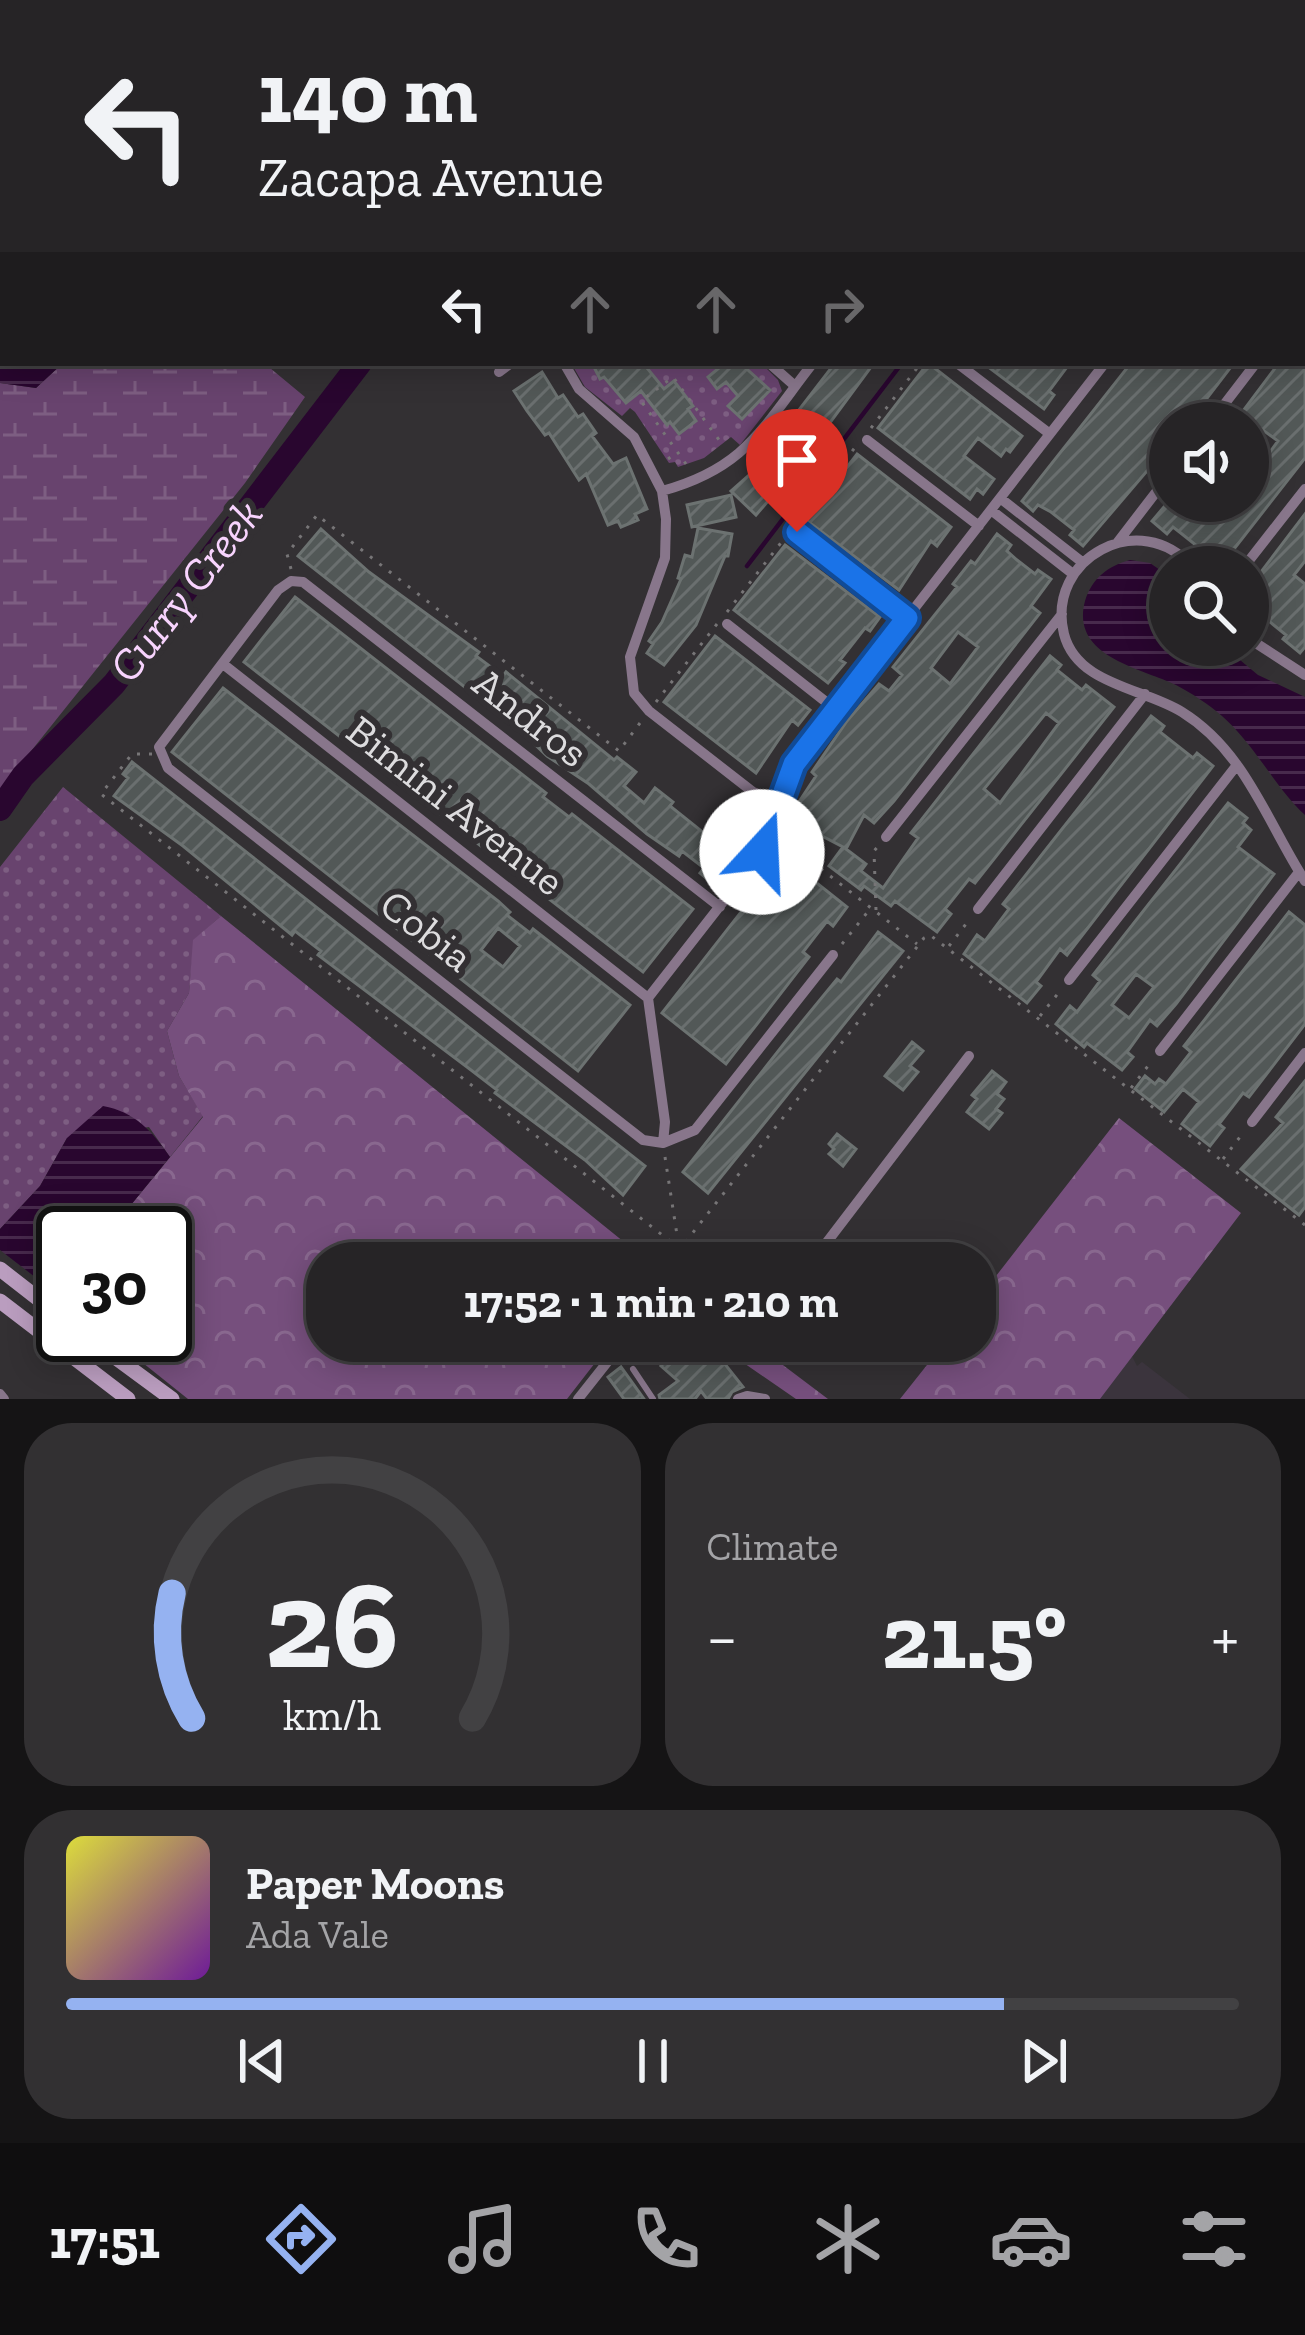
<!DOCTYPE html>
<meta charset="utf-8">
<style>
:root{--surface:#262426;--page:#323032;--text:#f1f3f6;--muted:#a4a4a7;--line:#424143;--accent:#95b2f1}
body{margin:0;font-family:"Zilla Slab",serif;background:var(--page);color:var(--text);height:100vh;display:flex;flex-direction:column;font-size:45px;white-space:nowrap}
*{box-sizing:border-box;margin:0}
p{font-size:39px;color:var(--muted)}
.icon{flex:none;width:66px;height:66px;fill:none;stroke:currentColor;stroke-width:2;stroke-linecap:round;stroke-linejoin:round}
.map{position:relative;height:1399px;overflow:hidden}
.drawer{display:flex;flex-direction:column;gap:24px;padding:24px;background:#151415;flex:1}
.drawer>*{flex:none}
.top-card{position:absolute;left:0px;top:0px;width:1305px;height:366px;box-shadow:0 6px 30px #0003,0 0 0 3px var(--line);background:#262426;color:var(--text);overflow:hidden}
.controls{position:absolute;left:1149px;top:402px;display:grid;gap:24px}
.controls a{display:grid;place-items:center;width:120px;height:120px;border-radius:50%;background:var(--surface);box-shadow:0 6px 30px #0003,0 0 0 3px var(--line);font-size:60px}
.speed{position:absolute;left:36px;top:1206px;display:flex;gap:24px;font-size:60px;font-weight:700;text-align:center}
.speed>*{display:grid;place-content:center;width:156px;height:156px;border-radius:50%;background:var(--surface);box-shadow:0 6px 30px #0003,0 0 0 3px var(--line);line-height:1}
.speed .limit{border:6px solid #111;border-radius:18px;background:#fff;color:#111}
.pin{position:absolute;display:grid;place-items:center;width:102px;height:102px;color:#fff;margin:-123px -51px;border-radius:50% 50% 50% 0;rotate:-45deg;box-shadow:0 0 12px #0007}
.pin .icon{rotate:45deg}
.me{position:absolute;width:132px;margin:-66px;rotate:20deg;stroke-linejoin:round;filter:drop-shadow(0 0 9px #0008)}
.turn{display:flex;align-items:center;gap:42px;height:252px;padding:0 60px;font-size:54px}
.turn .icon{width:156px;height:156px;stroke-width:2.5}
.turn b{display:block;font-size:84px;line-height:102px}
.lanes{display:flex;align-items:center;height:114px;padding:0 60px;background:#0003;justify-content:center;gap:60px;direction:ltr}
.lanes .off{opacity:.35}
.big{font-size:90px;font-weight:700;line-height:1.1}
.drawer .tile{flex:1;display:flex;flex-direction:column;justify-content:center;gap:18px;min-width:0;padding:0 42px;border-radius:48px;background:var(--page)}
.drawer .dial{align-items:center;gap:0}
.dial svg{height:312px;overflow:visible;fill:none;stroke:var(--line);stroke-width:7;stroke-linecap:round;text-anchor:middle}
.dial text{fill:var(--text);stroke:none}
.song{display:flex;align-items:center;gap:36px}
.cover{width:144px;height:144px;border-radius:18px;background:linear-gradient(135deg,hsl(60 70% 55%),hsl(280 70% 35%))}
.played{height:12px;border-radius:6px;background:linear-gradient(90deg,var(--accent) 80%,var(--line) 80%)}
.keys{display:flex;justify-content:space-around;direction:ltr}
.heat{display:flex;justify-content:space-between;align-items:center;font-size:66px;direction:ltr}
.drawer .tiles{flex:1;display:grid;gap:24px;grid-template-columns:1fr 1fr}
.tile:last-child{grid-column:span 2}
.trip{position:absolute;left:306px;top:1242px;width:690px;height:120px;border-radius:48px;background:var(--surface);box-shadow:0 6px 30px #0003,0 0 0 3px var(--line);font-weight:700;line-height:120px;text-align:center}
.tabs{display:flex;height:192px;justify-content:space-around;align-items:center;background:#0f0e0f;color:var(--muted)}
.tabs .icon{width:84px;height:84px}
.tabs .selected{color:var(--accent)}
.tabs b{font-size:54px;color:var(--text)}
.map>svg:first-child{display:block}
.built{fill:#3b343d}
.grass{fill:url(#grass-dots)}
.forest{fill:url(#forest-crowns)}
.wetland{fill:url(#wetland-marsh)}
.water{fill:url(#water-rules)}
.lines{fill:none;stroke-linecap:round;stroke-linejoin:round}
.stream{stroke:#29062f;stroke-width:4.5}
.river{stroke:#29062f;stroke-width:24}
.building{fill:url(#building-hatch);stroke:#6c7271;stroke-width:3;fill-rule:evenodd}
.path{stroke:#777577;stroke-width:3;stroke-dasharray:3 9;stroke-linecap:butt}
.lane{stroke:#88768b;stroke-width:6}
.street{stroke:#88768b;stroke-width:10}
.secondary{stroke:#ba9dbf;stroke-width:15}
.route-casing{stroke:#114b97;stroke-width:30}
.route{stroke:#1a73e8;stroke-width:21}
.labels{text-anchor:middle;stroke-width:12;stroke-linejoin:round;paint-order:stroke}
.street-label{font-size:42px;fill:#dddcde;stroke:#333033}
.water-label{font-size:45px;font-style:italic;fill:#f8d4fe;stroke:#333033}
</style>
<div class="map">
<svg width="1305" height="1399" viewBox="0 0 1305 1399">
<defs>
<pattern id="grass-dots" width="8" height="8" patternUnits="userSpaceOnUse" patternTransform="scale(3)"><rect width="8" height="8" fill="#68436e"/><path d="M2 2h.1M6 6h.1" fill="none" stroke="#7d5e82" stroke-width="1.8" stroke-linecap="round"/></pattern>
<pattern id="forest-crowns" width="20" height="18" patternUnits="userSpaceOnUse" patternTransform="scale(3)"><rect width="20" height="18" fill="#764f7d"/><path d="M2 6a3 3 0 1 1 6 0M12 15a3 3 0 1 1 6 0" fill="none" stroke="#89688f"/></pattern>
<pattern id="wetland-marsh" width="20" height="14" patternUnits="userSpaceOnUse" patternTransform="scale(3)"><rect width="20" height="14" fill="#68436e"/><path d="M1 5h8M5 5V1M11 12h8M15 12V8" fill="none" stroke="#7d5e82"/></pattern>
<pattern id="water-rules" width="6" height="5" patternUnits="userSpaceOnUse" patternTransform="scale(3)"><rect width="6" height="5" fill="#29062f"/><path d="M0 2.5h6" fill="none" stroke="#482a4d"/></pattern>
<pattern id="building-hatch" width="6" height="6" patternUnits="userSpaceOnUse" patternTransform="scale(3)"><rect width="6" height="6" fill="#525857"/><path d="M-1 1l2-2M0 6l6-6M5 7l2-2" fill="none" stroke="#6a6f6f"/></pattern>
</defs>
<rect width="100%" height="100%" fill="#333033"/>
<path class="built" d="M 1132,1356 L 1137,1366 L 1142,1362 L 1190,1399 L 1100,1399 Z"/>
<path class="grass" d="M 571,363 L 761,363 L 778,380 L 782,391 L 740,445 L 731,437 L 704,458 L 678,467 L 675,462 L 669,463 L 635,412 L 630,408 L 622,416 L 585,387 Z
M 63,787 L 221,916 L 194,940 L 189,993 L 167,1031 L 179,1076 L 203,1116 L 170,1157 L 149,1127 L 67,1138 L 40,1186 L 0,1229 L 0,867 Z"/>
<path class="forest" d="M 221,916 L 650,1263 L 327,1263 L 327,1341 L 612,1341 L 567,1399 L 188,1399 L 108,1335 L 165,1335 L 165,1233 L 108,1233 L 203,1117 L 179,1076 L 167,1031 L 189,993 L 193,940 Z
M 1119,1118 L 1241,1213 L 1100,1399 L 900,1399 L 946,1341 L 975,1341 L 975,1303 Z
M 712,1341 L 751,1341 L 828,1399 L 796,1399 Z"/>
<path class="wetland" d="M 114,0 L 620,0 L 113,3 Z
M 63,363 L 264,363 L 305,397 L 245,483 L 0,790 L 0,383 L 36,388 Z"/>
<path class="water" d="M 0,285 L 3,363 L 63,363 L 36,388 L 0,383 Z
M 1130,560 L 1150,563 L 1170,577 L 1170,645 L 1222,645 L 1258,675 L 1305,697 L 1305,815 C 1274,786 1255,745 1222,716 C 1208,704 1193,694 1176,685 C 1141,668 1070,657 1085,601 C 1092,578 1108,566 1130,560 Z
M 103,1106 C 135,1112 152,1131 170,1157 L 108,1233 L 63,1233 L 63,1288 L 57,1294 L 0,1250 L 0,1229 L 40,1186 L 67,1138 Z"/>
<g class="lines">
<path class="stream" d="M 1302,243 L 1305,245
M 747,566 L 902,363"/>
<path class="river" d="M 635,3 L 637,0
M 0,809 L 23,776 L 114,684 L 360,363"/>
</g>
<path class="building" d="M 592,363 L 643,363 L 664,389 L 674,381 L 693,406 L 688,409 L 696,421 L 679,434 L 670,422 L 667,425 L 641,391 L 626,403 L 604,377 L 600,379 Z
M 725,363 L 740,363 L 770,390 L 742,419 L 728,406 L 738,396 L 726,382 L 717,389 L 708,377 Z
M 835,363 L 874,363 L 795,470 L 756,515 L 731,491 L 749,475 Z
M 928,363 L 1022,436 L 1010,452 L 1006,449 L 1001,456 L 978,438 L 964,456 L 994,479 L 983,494 L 977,489 L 970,499 L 878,428 Z
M 983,363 L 1070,363 L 1049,391 L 1054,395 L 1044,409 Z
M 1131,363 L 1234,363 L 1188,423 L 1170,423 L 1170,444 L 1083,546 L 1070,535 L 1074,530 L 1051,512 L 1038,505 L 1033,511 L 1022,501 Z
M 1279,363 L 1305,363 L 1305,458 L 1220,567 L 1214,567 L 1204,558 L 1207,554 L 1182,534 L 1173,527 L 1167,534 L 1152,521 L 1169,501 L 1248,501 L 1248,482 L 1278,441 L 1260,428 L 1248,444 L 1248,423 L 1234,423 Z
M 542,372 L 558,398 L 563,395 L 578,417 L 583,414 L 596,433 L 592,436 L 613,464 L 626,458 L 647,509 L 635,514 L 638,520 L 621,527 L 618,521 L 608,525 L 586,474 L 579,480 L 549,433 L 545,435 L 527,411 L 514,391 Z
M 857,454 L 951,527 L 937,546 L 931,541 L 899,590 L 806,520 Z
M 731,495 L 736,517 L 692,527 L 687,505 Z
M 1305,514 L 1305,561 L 1294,575 L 1305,584 L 1305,647 L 1300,653 L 1283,639 L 1286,635 L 1254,609 L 1248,617 L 1248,589 Z
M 698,528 L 732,534 L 728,556 L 725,556 L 696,625 L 664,665 L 647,653 L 653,644 L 649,641 L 662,622 L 681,579 L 678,578 L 685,555 L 692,557 Z
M 321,529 L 369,572 L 479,652 L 476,656 L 503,676 L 506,672 L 614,760 L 617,757 L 636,772 L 624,786 L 644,803 L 655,788 L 673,802 L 670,806 L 705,834 L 719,816 L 733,827 L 738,820 L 753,832 L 712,883 L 700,873 L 704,868 L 682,851 L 679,856 L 647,834 L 589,784 L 547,756 L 522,732 L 298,556 Z
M 997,534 L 1011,545 L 1007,551 L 1017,560 L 1035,574 L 1038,570 L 1051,579 L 1031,606 L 1040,613 L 894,801 L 874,823 L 864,815 L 846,849 L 866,864 L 861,871 L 883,888 L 918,838 L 911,833 L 1050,656 L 1061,665 L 1057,670 L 1082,690 L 1086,685 L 1114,707 L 975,883 L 969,879 L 945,909 L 951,914 L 937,932 L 895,901 L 891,906 L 864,886 L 861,890 L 829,866 L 843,847 L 818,834 L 808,847 L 790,834 L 800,821 L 791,814 L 816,776 L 812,772 L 847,721 L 879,684 L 889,691 L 902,675 L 893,667 L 957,587 L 953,584 L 971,561 L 975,564 ZM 958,632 L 978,647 L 950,684 L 931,668 ZM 1046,713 L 1059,723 L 1000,803 L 984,789 Z
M 785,545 L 880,617 L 870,631 L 865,628 L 840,660 L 845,663 L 828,683 L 734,610 Z
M 295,597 L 546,793 L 543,797 L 569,817 L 572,814 L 693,909 L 643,972 L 244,662 Z
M 715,636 L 810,710 L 798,725 L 792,720 L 756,773 L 664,702 Z
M 223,688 L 498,901 L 510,912 L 507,915 L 530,933 L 533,929 L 630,1005 L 578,1071 L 172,752 ZM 498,928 L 520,946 L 503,967 L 481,950 Z
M 1151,716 L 1164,726 L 1160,732 L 1193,758 L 1197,753 L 1213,766 L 1067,955 L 1060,949 L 1036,982 L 1041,986 L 1027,1003 L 964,954 L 977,935 L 985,941 L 1009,909 L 1003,904 Z
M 132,762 L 645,1166 L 623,1195 L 585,1160 L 495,1093 L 497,1090 L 471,1070 L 318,955 L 321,951 L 295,931 L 292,935 L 183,846 L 114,796 L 128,778 L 123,774 Z
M 1228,803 L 1247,818 L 1243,823 L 1251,830 L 1238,847 L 1274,874 L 1176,1004 L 1157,1026 L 1150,1020 L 1127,1052 L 1133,1057 L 1122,1070 L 1087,1043 L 1084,1047 L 1056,1024 L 1070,1006 L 1077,1012 L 1100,981 L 1093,975 ZM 1136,974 L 1154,987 L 1129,1018 L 1112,1005 Z
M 784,857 L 847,907 L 833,926 L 827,921 L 803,952 L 809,957 L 726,1064 L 662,1013 Z
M 1289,912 L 1305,925 L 1305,1024 L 1249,1097 L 1243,1093 L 1219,1124 L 1224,1128 L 1210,1146 L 1182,1124 L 1199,1102 L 1183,1089 L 1164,1112 L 1135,1089 L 1145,1076 L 1155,1084 L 1159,1079 L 1166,1084 L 1191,1052 L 1184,1046 Z
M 878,932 L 903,951 L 708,1193 L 683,1172 L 783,1045 L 837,979 L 841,982 Z
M 912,1042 L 923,1051 L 910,1066 L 918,1072 L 903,1090 L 885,1076 Z
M 992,1071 L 1006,1082 L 997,1094 L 1004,1099 L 996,1109 L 1002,1113 L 989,1129 L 967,1112 L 977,1099 L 972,1095 Z
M 1305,1081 L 1305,1207 L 1299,1215 L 1241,1169 L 1283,1123 L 1276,1117 Z
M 837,1134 L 856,1149 L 843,1166 L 829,1154 L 834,1149 L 829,1144 Z
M 685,1341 L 712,1341 L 729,1356 L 724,1363 L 743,1387 L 732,1392 L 728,1399 L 707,1399 L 701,1391 L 695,1399 L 660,1399 L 659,1395 L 678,1381 L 661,1366 Z
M 621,1367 L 644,1399 L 624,1399 L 608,1377 Z"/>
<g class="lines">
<path class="path" d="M 1302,265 L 1305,268
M 871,428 L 921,363
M 668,459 L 676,453
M 686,464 L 641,401 L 673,377 L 722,444
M 800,517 L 857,445
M 291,569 L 287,554 L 317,515 L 619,751 L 643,719
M 727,612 L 787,535
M 656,702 L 717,624
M 152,754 L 132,754 L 101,794 L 680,1249 L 924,938 L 930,935 L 1305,1225
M 783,839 L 917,944
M 876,910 L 874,851 L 880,844
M 842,944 L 870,909
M 949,946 L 969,920
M 1040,1016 L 1060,991
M 1131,1088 L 1151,1062
M 665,1157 L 679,1248
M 1223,1159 L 1243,1133"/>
<path class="lane" d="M 633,1369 L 653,1399"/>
<path class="street" d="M 762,3 L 765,0
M 969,3 L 971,0
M 1079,3 L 1082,0
M 1302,99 L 1305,101
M 564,363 L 579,389 L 634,437 L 662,491 L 666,519 L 665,558 L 630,657 L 634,693 L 649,711 L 753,792 L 781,803
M 769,363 L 795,386
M 957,363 L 1050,434
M 499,372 L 511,363
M 1210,423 L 1256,363
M 867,440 L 979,526
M 662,491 C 746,468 762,428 813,363
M 1000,498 L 1082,562
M 991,510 L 1073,574
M 797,531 L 907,618
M 1117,543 L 1170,474
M 1192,567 C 1141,507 1045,558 1064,634 C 1077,685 1144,688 1182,712 C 1245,751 1267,822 1305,881
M 1244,567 L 1305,489
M 727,624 L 835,709
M 1248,638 L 1305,675
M 223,664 L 648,998
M 886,837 L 1062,614
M 720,907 L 303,582 L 291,581 L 278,590 L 159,747 L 168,768 L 643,1140 L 663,1143 L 695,1130 L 833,955
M 978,909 L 1145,694
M 1069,980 L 1237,765
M 1160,1051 L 1299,872
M 1252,1122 L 1305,1053
M 663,1143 L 665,1122 L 648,998 L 762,852 C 780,820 782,783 802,753 L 1105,363
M 811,1263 L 969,1056
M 0,1394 L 4,1399
M 578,1399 L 624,1341
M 738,1399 L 747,1396 L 765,1399"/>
<path class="secondary" d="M 0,1269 L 63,1318
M 0,1301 L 128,1399
M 85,1335 L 172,1399"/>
</g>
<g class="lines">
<g class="route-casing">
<path id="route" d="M 762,852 L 794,764 L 907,618 L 797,532"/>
</g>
<use href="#route" class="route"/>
</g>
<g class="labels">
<g class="street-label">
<text transform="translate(531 717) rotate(38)" y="15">Andros</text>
<text transform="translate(456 805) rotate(38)" y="15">Bimini Avenue</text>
<text transform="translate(427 930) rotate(38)" y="15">Cobia</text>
</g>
<g class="water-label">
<text transform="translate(185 590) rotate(-52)" y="16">Curry Creek</text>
</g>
</g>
</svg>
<div class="controls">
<a><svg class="icon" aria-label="sound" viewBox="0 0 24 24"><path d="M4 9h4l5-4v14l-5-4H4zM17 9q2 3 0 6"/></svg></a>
<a><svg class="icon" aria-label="search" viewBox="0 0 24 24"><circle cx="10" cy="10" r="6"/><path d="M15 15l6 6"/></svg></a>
</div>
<div class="speed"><div class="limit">30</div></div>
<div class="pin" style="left:797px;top:532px;background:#d93025"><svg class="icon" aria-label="arrive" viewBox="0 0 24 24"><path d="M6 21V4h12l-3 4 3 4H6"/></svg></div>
<svg class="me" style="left:762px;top:852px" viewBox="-20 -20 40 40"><circle r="19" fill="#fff"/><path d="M0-13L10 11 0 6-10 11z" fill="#1a73e8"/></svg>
<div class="trip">17:52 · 1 min · 210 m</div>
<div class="top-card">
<div class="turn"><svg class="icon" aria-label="left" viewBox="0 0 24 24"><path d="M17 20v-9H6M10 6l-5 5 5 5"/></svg><div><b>140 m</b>Zacapa Avenue</div></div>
<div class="lanes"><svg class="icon" aria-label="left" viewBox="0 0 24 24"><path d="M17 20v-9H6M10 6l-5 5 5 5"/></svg><svg class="icon off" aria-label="ahead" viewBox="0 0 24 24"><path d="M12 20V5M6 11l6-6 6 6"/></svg><svg class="icon off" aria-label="ahead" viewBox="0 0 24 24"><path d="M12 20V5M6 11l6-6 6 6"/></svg><svg class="icon off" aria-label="right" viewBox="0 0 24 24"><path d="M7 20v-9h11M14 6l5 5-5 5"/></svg></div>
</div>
</div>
<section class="drawer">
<div class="tiles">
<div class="tile dial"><svg viewBox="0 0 100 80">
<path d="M14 69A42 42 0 1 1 86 69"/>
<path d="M14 69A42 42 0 0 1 9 37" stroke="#95b2f1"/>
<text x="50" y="56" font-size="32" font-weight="700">26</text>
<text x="50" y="72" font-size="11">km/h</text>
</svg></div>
<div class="tile"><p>Climate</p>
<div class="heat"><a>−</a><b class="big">21.5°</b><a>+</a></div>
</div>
<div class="tile">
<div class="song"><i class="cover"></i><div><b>Paper Moons</b><p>Ada Vale</p></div></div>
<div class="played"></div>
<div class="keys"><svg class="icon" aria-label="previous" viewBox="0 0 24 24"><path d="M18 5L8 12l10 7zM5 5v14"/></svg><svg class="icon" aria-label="pause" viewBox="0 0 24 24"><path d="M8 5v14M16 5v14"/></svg><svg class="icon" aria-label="next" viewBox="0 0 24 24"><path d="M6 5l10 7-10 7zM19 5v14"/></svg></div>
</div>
</div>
</section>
<nav class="tabs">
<b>17:51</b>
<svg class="icon selected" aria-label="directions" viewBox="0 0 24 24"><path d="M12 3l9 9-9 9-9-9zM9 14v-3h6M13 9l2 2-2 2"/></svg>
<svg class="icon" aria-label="music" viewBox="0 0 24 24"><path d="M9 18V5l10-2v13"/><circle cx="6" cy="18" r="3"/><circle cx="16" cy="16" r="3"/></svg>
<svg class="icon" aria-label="phone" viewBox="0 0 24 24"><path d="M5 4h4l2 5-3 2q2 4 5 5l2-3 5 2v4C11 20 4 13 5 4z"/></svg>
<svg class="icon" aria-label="climate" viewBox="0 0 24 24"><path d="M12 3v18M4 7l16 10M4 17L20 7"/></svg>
<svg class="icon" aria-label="car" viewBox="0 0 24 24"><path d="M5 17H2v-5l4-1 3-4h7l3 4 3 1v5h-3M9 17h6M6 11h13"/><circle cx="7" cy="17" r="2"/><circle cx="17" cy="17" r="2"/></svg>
<svg class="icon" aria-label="filters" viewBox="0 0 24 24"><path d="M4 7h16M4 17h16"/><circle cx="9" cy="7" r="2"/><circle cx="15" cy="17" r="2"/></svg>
</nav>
